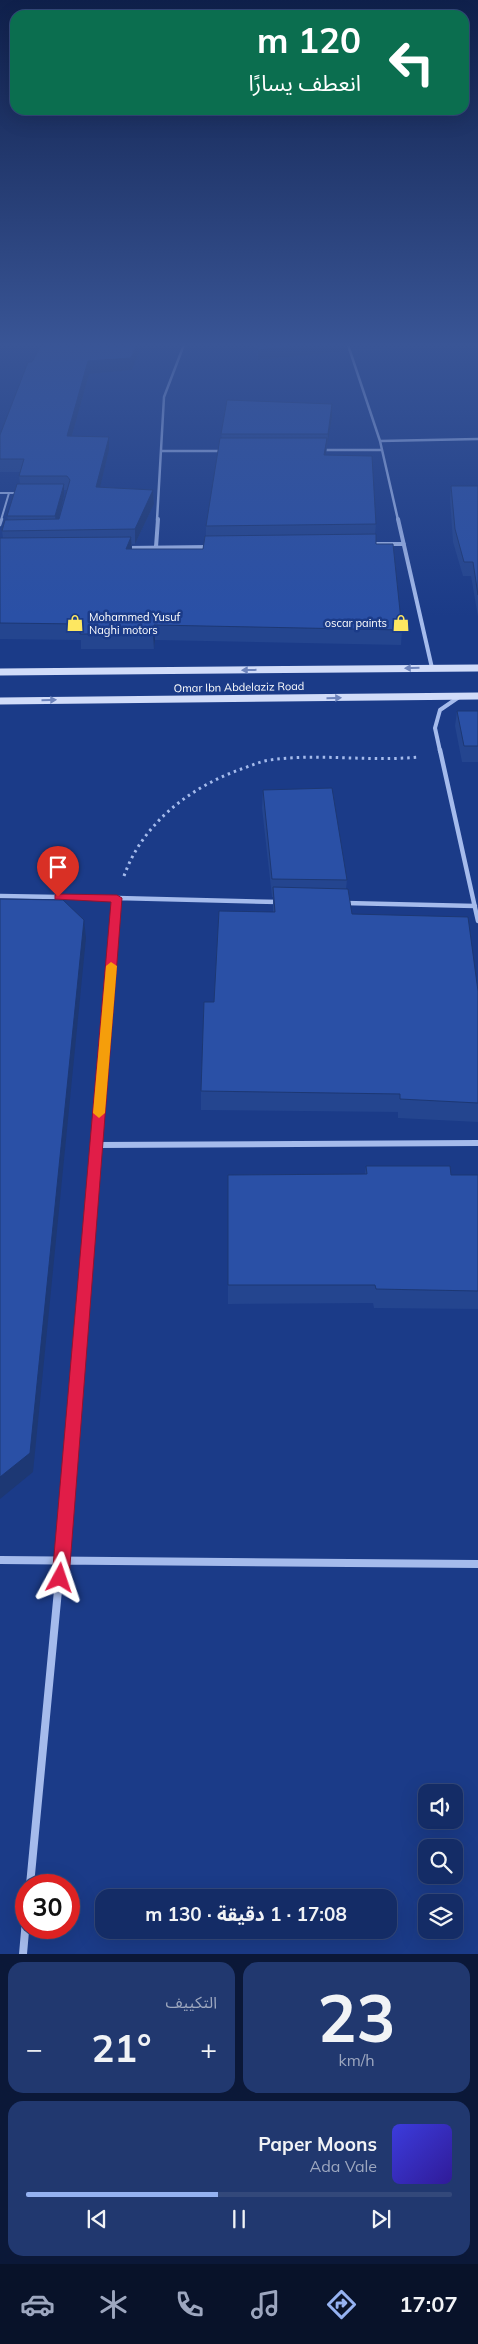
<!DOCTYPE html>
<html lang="ar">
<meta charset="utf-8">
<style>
:root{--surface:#142c66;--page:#21386f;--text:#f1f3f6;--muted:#9da7bf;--line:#33487a;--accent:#95b2f1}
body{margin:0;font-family:Mulish,"Noto Sans Arabic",sans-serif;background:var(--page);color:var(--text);direction:rtl;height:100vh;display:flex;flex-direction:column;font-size:19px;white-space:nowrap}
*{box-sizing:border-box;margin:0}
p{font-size:16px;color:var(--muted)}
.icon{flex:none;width:28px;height:28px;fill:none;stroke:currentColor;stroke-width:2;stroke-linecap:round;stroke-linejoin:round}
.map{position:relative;height:1954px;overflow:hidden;direction:ltr}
.side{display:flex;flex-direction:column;gap:8px;padding:8px;background:#0b1838;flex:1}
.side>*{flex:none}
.banner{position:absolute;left:10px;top:10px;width:459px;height:105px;border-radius:15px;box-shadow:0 5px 20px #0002,0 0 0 1px var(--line);direction:rtl;background:#0b6e4f;color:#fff;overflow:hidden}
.controls{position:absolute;left:418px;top:1784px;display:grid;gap:10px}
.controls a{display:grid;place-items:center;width:45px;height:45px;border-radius:10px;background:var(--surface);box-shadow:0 5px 20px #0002,0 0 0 1px var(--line);font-size:25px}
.speed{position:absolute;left:15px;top:1874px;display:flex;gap:10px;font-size:25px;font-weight:700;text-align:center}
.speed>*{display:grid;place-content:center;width:65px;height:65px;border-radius:50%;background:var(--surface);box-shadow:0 5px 20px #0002,0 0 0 1px var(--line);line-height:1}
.speed .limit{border:8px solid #d22;background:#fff;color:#111}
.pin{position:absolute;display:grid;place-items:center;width:42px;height:42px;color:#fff;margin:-51px -21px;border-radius:50% 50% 50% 0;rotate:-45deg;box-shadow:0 0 5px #0007}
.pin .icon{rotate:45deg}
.me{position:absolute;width:55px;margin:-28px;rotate:5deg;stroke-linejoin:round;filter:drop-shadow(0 0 4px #0008)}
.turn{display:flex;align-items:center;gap:18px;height:105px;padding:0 25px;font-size:22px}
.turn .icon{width:65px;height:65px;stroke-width:2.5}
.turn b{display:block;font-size:35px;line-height:42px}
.big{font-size:38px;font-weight:700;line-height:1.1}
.side .card{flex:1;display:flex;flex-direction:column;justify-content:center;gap:8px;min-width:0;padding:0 18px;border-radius:15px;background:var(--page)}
.side .dial{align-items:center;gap:0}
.dial b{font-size:65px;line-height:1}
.song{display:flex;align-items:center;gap:15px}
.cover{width:60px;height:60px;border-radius:8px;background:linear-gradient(135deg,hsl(240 70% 55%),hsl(250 70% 35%))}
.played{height:5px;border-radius:2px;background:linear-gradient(90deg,var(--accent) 45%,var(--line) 45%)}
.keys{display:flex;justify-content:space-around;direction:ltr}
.heat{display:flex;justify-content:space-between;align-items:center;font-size:28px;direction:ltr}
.side .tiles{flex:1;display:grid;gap:8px;grid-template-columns:1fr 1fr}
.card:last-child{grid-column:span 2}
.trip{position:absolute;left:95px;top:1889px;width:302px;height:50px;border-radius:15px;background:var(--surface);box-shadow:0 5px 20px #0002,0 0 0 1px var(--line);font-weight:700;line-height:50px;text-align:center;direction:rtl}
.tab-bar{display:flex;height:80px;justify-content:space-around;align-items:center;background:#081229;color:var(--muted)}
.tab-bar .icon{width:35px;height:35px}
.tab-bar .current{color:var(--accent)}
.tab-bar b{font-size:22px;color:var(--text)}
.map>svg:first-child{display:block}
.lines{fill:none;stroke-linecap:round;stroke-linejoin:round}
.path{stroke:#a5bbec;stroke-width:3;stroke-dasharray:2.5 4;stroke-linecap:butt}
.lane-far1{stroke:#a5bbec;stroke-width:2}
.lane{stroke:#a5bbec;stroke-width:2.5}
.street-far4{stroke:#a5bbec;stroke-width:2.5}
.street-far3{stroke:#a5bbec;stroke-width:4}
.street-far2{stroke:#a5bbec;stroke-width:4.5}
.street-far1{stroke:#a5bbec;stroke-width:6}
.street{stroke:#a5bbec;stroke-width:8}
.secondary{stroke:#d1dcf9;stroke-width:7}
.wall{fill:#24458f;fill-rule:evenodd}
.shaded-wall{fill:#1d3874}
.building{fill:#2a50a6;stroke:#1d3874}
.oneway{fill:#6d83bb}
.route{fill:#e11d48;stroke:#92132f}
.slow{fill:#f59e0b}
.labels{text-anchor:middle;stroke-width:5;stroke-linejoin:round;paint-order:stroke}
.far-poi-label{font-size:11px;fill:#fff;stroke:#1b3b88;text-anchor:start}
.far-street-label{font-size:11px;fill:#fff;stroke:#1b3b88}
</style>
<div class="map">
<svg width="478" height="1954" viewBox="0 0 478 1954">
<rect width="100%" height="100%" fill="#1b3b88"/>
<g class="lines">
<path class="path" d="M 124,876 C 143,822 192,786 244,768 C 253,765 261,761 270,760 C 319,753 369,762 418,757"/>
<path class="lane-far1" d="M 0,493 L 19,493
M 1,520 L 9,493"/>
<path class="lane" d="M 0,525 L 2,519"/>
<path class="street-far4" d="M 347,342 L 380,441
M 136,344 L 168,342
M 320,450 L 382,450
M 161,451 L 224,451
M 157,520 L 164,397 L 185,342
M 398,520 L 380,441 L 478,439"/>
<path class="street-far3" d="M 398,519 L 432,668
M 372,544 L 404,544
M 156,547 L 158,519
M 127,548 L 208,547
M 440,751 L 435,728 L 440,710 L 459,697"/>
<path class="street-far2" d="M 440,750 L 478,921
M 0,896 L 117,898 L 105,1052
M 117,898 L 279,902
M 345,903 L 475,906"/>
<path class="street-far1" d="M 105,1051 L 97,1145 L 478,1143
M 72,1444 L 97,1145"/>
<path class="street" d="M 0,1560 L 478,1564
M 30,1885 L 72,1443
M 23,1954 L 26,1920"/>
<path class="secondary" d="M 0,672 L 478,668
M 0,701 L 478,696"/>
</g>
<path class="wall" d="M 43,342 L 141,342 L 141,347 L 132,370 L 89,374 L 72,436 L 109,450 L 100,487 L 153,490 L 154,504 L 135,544 L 132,544 L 132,549 L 203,549 L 206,536 L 206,526 L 222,438 L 221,434 L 332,417 L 327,447 L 326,455 L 376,524 L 375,534 L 376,544 L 402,630 L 401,645 L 155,640 L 154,649 L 81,649 L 81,640 L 0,639 L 0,538 L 3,538 L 2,531 L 8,520 L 7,516 L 20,484 L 19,476 L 20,472 L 0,472 L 0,435 L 32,362 ZM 64,490 L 67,490 L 59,519 L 64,496 Z
M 256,342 L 347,342 L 347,351 L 258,360 Z
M 350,342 L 442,342 L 442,347 L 353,351 Z
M 451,486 L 478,486 L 478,617 L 471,576 L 463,576 L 453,542 L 450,499 Z
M 457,711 L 478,711 L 478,762 L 462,762 L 455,726 Z
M 263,790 L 347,880 L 346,889 L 352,914 L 478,991 L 478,1122 L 398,1118 L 398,1112 L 201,1110 L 201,1091 L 214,1002 L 273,912 L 273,897 L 272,897 L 262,808 Z
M 366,1166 L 451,1175 L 478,1175 L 478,1309 L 374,1308 L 373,1303 L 228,1304 L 228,1175 L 365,1174 Z"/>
<path class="shaded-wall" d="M 138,342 L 141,342 L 141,347 L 132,370 L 89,374 L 68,450 L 67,436 L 88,361 Z
M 341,342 L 347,342 L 347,351 L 258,360 L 258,350 Z
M 332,404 L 332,417 L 327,447 L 328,434 Z
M 109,437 L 109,450 L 97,500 L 96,487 Z
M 327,438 L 326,453 L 324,471 L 324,455 Z
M 64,484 L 64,496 L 57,528 L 55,516 Z
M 153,490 L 154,504 L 135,544 L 135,529 Z
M 131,537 L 132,551 L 126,549 Z
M 154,625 L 155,640 L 154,649 L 153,634 Z
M 84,920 L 86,938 L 33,1472 L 0,1499 L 0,1477 Z"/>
<path class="building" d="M 43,342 L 138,342 L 131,358 L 88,361 L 67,436 L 109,437 L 96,487 L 153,490 L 135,529 L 2,531 L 5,520 L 59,519 L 70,480 L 67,476 L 19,476 L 24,459 L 0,459 L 0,435 L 28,362 L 32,362 Z
M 257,342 L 341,342 L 258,350 Z
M 227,400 L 332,404 L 328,434 L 221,434 Z
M 220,438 L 327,438 L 324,455 L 372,456 L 376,524 L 206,526 Z
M 17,484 L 64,484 L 55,516 L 7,516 Z
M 451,486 L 478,486 L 478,595 L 473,562 L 464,562 L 455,529 Z
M 376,534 L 376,544 L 393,544 L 402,630 L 154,625 L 153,634 L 80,634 L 82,624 L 0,623 L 0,538 L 131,537 L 126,549 L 203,549 L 205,536 Z
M 457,711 L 478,711 L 478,746 L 464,746 Z
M 332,788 L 347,880 L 272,879 L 263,790 Z
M 273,887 L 348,889 L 352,914 L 468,917 L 478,991 L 478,1103 L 400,1099 L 400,1094 L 201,1091 L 204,1002 L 214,1002 L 219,911 L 275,912 Z
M 0,899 L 63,900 L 84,920 L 30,1453 L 0,1477 Z
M 366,1166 L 450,1166 L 451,1175 L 478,1175 L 478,1291 L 376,1289 L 375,1285 L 228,1285 L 228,1175 L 367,1174 Z"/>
<defs><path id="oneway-solid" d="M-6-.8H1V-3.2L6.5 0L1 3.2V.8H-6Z" transform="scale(1.25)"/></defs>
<g class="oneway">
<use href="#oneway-solid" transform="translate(412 668) rotate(179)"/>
<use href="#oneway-solid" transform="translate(249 670) rotate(179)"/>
<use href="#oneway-solid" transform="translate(334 698) rotate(-1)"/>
<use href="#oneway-solid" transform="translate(49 700) rotate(-1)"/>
</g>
<linearGradient id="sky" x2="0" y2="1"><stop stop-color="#0f204b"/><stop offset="0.56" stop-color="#395596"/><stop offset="1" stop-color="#395596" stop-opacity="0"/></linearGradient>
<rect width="478" height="616" fill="url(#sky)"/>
<path class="route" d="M 58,894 L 117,895 L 122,898 L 69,1578 L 66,1584 L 60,1587 L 54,1584 L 52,1578 L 111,902 L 55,899 L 55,895 Z"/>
<path class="slow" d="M 111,962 L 117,966 L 105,1113 L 99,1118 L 93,1113 L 106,966 Z"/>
<defs>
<g id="shop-bare" transform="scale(1.35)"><path d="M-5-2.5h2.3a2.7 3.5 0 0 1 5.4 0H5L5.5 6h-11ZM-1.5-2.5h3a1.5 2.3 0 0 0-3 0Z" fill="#fde761" stroke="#1b3b88" stroke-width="2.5" paint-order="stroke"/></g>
</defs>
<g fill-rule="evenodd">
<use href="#shop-bare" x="75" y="623"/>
<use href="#shop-bare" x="401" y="623"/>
</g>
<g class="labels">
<g class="far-poi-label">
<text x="89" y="621">Mohammed Yusuf<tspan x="89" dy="13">Naghi motors</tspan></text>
<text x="387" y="627" text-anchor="end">oscar paints</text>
</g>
<g class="far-street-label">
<text transform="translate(239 687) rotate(-1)" y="4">Omar Ibn Abdelaziz Road</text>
</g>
</g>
</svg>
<div class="controls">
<a><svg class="icon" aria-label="sound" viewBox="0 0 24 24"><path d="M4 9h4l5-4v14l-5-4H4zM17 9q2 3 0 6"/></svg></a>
<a><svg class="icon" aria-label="search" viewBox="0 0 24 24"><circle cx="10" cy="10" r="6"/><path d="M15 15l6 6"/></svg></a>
<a><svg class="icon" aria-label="layers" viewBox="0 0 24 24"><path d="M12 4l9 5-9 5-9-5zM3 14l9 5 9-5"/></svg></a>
</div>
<div class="speed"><div class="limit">30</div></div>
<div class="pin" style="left:58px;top:897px;background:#d93025"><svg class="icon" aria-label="arrive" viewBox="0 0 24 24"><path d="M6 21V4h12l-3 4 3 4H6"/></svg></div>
<svg class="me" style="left:60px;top:1578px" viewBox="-20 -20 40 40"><path d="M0-17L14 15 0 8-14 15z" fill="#e11d48" stroke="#fff" stroke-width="4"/></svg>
<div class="trip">17:08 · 1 دقيقة · 130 m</div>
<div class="banner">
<div class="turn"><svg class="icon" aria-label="left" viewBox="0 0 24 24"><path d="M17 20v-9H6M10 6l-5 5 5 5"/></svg><div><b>120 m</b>انعطف يسارًا</div></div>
</div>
</div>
<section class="side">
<div class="tiles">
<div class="card dial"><b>23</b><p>km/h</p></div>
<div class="card"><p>التكييف</p>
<div class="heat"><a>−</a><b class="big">21°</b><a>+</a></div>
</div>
<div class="card">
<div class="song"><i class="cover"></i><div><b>Paper Moons</b><p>Ada Vale</p></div></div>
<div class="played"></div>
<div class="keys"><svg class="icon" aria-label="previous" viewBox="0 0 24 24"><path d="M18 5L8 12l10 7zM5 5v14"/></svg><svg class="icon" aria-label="pause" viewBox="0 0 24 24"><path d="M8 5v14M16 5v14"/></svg><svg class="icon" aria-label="next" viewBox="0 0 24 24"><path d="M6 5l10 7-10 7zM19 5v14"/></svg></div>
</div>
</div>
</section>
<nav class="tab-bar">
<b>17:07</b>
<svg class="icon current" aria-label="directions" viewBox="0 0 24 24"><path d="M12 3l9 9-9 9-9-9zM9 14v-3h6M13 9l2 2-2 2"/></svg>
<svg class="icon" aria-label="music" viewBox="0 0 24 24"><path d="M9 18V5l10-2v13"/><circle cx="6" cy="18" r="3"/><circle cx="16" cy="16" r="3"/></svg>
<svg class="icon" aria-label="phone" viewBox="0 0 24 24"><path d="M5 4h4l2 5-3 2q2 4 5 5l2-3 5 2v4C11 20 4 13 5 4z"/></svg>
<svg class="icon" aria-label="climate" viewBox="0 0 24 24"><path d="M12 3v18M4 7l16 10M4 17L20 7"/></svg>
<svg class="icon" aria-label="car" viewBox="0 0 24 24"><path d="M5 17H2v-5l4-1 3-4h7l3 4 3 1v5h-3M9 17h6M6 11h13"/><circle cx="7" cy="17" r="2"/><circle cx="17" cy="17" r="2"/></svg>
</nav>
